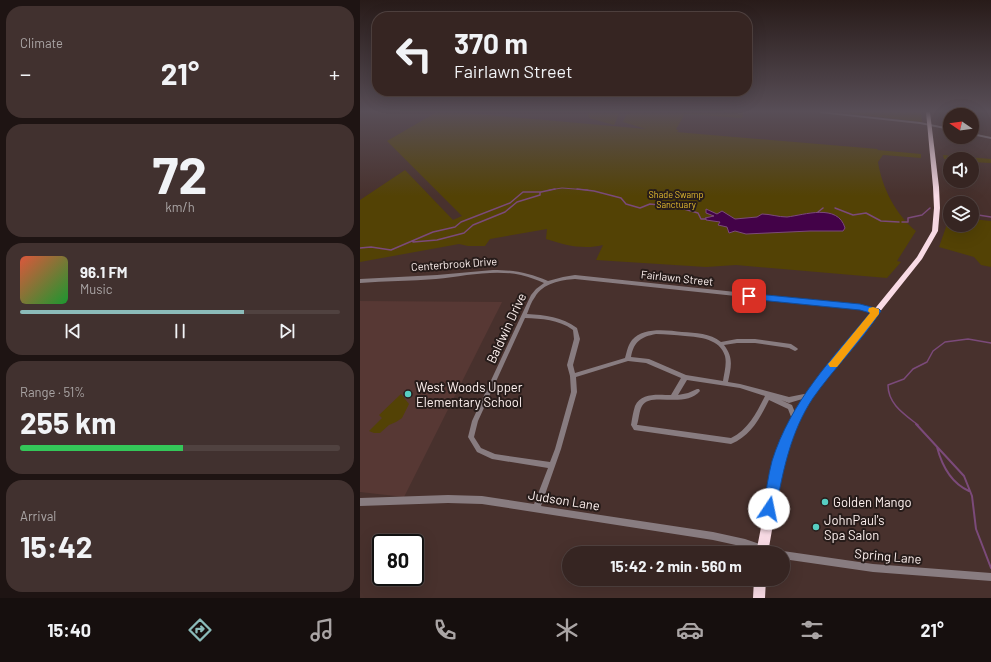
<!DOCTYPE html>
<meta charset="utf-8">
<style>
:root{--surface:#362522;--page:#41312f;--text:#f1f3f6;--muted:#aaa5a5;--line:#504240;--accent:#8bbbb9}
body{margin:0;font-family:Barlow,sans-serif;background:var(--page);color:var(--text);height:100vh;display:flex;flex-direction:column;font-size:15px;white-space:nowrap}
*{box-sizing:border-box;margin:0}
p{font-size:13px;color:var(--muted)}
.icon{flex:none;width:22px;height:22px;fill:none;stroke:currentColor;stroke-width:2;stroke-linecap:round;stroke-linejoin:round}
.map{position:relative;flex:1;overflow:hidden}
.details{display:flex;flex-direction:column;gap:6px;padding:6px;background:#1e1413;width:360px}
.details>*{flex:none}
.banner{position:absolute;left:12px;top:12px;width:380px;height:84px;border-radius:16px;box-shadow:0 4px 16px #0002,0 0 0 1px var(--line);background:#362522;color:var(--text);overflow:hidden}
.needle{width:26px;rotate:283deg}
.controls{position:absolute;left:583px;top:108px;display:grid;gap:8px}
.controls a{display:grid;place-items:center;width:36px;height:36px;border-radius:50%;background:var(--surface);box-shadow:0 4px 16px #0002,0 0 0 1px var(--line);font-size:20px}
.speed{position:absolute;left:12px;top:534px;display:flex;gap:8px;font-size:20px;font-weight:700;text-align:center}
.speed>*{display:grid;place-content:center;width:52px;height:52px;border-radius:50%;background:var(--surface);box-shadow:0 4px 16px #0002,0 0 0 1px var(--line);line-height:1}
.speed .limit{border:2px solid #111;border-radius:6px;background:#fff;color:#111}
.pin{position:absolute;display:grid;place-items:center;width:34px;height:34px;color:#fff;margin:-17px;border-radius:8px;box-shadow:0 2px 6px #0006}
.me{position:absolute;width:44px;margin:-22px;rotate:11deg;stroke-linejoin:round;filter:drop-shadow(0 0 3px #0008)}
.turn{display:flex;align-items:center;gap:14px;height:84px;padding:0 16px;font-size:18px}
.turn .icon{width:52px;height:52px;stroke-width:2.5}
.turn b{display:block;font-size:28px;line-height:34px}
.big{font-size:30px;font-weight:700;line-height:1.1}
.details .widget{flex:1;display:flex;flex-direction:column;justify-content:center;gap:6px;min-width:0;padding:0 14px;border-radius:16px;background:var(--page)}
.details .dial{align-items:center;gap:0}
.dial b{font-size:52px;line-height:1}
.song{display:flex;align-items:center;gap:12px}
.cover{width:48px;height:48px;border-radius:6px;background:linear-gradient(135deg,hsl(10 70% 55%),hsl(130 70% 35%))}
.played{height:4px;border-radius:2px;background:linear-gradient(90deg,var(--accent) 70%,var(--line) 70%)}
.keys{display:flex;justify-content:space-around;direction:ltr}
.heat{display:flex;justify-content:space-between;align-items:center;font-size:22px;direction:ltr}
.charge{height:6px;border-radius:3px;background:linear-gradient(90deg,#34c759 51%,var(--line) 0)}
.trip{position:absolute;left:202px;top:546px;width:228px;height:40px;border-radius:20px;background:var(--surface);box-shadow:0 4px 16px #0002,0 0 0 1px var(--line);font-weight:700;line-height:40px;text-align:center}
.tab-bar{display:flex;height:64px;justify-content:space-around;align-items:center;background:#160f0e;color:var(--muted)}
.tab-bar .icon{width:28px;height:28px}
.tab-bar .current{color:var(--accent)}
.tab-bar b{font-size:18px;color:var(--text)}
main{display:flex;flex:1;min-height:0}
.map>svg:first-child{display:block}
.built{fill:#573834}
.green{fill:#534205}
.water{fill:#430248;stroke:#7b4a7a}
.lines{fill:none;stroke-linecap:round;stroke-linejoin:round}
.stream-far2{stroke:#7b4a7a;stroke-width:1}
.stream-far1{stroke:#7b4a7a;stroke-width:1.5}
.stream{stroke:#7b4a7a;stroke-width:2}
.minor{fill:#887c80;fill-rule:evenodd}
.highway{fill:#f9dbe5;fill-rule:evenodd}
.route{fill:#1a73e8;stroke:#114b97}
.slow{fill:#f59e0b}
.poi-dot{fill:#57cec2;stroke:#271c1a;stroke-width:1.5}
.labels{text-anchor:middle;stroke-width:4;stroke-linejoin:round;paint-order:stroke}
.far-park-label{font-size:9px;fill:#e7be2e;stroke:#271c1a}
.street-label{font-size:11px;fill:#fef1ef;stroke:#271c1a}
.near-street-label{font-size:13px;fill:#fef1ef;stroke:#271c1a}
.near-poi-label{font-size:13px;fill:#fef1ef;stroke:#271c1a;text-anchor:start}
</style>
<main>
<section class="details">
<div class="widget"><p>Climate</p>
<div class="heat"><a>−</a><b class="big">21°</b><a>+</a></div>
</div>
<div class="widget dial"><b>72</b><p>km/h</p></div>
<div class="widget">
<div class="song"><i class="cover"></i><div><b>96.1 FM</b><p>Music</p></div></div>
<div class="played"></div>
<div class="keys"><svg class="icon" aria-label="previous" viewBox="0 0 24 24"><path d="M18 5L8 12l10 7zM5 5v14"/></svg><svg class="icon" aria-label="pause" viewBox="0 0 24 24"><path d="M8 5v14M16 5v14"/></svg><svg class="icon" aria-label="next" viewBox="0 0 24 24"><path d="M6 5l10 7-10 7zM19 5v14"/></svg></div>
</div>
<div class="widget"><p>Range · 51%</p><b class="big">255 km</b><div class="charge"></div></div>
<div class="widget"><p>Arrival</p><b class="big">15:42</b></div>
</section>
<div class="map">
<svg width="631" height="598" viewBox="0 0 631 598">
<rect width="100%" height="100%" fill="#48312d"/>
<path class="built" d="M 0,301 L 142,302 L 44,497 L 0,492 Z"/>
<path class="green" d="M 73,112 L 95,112 L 286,129 L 263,122 L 266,115 L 272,112 L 384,112 L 382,118 L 325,114 L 316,129 L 319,131 L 316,132 L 518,149 L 517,150 L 561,154 L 561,158 L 523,155 L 518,162 C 522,187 535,214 556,231 L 537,261 L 541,262 L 527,278 L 376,265 L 346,267 L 236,260 L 243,245 C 223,250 205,245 186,239 L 187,229 L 130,239 L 125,246 L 108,246 L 99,244 L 0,262 L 0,200 L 45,170 L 93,220 L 102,216 L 27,141 L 75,113 Z
M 231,112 L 260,112 L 254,125 L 229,118 L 228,113 Z
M 476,112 L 561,112 L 562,122 Z
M 583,155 L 631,159 L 631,163 L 612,162 L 612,159 L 584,159 Z
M 588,215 L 590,215 L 590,225 L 612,225 L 612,219 L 631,221 L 631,267 L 621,265 L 614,257 L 579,247 L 586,227 Z
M 41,394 L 49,404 L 42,418 L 36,422 L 29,425 L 20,433 L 14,433 L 9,431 L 22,418 L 19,415 Z"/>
<path class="water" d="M 346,209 L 357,214 L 362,211 L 375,219 L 397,217 L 402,214 C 410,214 418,217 427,217 C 444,215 478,203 485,228 L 483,231 L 450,231 L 386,234 L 375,231 L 369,233 L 367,227 L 358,225 L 360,222 L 346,220 L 345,218 L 354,216 L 346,213 Z"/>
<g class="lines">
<path class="stream-far2" d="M 189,190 L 202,188 L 228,190"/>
<path class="stream-far1" d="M 217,189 L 234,191 L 261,198 L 266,204 L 280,208 L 290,204 L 317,207 L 338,213 L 341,219 L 346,219
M 475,208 L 493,215 L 506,213 L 521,221 L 539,222
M 458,212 L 463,208
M 612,214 L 631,217
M 542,222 L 548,222 L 548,218 L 562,215 L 570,208
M 53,242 L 77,240 L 104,233 L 113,225 L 145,212 L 157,202 L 180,195 L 180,192
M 0,248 L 11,247 L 31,250 L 73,232 L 95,227 L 101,222 L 150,203 L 163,192 L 181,192 L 195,189
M 558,425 C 544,414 528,404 528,385 L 544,379 L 553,369 L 567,362 L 573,351 L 585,342 L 608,339 L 631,343"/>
<path class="stream" d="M 556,424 L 604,476 L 612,496 L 616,529 L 631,568
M 577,447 C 582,466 591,483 609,491"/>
<path class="minor" d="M 459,112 L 466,112 L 560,122 L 590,128 L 590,130 L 560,124 L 460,113 Z
M 612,133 L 631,137 L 631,139 L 612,135 Z
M 133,270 C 154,270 169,273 188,281 L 203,277 L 215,275 L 500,305 L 518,310 L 519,311 L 518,312 L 516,313 L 500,309 L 215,279 C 201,280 183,283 175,297 C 171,302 169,309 167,314 C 185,315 202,317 217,328 L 220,339 L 213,365 L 215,373 L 265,358 C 267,351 268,345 272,340 C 283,327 307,330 322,332 C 336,333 350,333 361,342 L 377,339 L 395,339 L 431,344 L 437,348 L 438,349 L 437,350 L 435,351 L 429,348 L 395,343 L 377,343 L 364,345 C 374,358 371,367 368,382 L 380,384 L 429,397 L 449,393 L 451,393 L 452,395 L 451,397 L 449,397 L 429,403 L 421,400 L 432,405 L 438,420 L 437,422 L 435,423 L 433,422 L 428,409 L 409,400 C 400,418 391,436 371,444 L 274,430 L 271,425 C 272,419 273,412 275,406 C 281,392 299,395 311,395 L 321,378 L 286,363 L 268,361 L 216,377 L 217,392 L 201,449 L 181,506 L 353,532 L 385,539 L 417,550 L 418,553 L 403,553 L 385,547 L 353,540 L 122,504 L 88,503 L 0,506 L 0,498 L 88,495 L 122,496 L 174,504 L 188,468 L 132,459 L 117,452 L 108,437 L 112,421 L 171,295 L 176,289 L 184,283 C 177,280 170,277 161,275 C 134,269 104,276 76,279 C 51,281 25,281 0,283 L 0,279 L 77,275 ZM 165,318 C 182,319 198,319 213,330 L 214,339 L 207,365 L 210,376 L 211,392 L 195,449 L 190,462 L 135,454 L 121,448 L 114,437 L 118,421 ZM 296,334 C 306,334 315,335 325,336 C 340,337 360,339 365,356 C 367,364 364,373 363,381 L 326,375 L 289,359 L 271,357 C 274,341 281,337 296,334 ZM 327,380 L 380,388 L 405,396 C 397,412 388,430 371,438 L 278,425 L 277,425 C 279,419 279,411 282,406 C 290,391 325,409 340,391 L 339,389 L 337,389 L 328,393 L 318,395 Z
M 423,551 L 513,564 L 631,573 L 631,581 L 513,572 L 423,559 L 423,553 L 420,553 Z"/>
<path class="highway" d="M 566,112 L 570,112 L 579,187 L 580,208 L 578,231 L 562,259 L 452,397 L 439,421 L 424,461 L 408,553 L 396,553 L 414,461 L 431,420 L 446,393 L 557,257 L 572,231 L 574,208 L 573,187 Z
M 394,579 L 406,579 L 405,598 L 393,598 Z"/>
</g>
<linearGradient id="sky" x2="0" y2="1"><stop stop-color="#281b19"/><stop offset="0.57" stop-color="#584e57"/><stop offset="1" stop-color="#584e57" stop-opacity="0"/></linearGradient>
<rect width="631" height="196" fill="url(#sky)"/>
<path class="route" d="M 386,293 L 500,304 L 519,309 L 521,311 C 501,342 474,368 453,398 C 431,431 423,470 416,509 L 414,514 L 409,516 L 405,514 L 403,509 C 406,493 408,476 412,461 C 431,401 471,360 510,313 L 500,310 L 389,299 L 386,298 Z"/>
<path class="slow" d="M 513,307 L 519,309 L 519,314 L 477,367 L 470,367 L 468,364 L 470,362 L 510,313 L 508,311 L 509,308 Z"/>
<g class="poi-dot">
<circle cx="48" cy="394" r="4"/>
<circle cx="465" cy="502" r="4"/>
<circle cx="456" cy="527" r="4"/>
</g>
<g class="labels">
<g class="far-park-label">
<text x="316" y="198">Shade Swamp<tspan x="316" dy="10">Sanctuary</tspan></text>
</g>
<g class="street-label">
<text transform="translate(94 264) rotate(-4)" y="4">Centerbrook Drive</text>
<text transform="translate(317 278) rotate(6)" y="4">Fairlawn Street</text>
</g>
<g class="near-street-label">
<text transform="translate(146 328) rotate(-65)" y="5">Baldwin Drive</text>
<text transform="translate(204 500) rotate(9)" y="5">Judson Lane</text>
<text transform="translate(528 556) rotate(5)" y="5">Spring Lane</text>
</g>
<g class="near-poi-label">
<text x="56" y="392">West Woods Upper<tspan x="56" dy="15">Elementary School</tspan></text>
<text x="473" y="507">Golden Mango</text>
<text x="464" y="525">JohnPaul's<tspan x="464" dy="15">Spa Salon</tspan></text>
</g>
</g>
</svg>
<div class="controls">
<a><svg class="needle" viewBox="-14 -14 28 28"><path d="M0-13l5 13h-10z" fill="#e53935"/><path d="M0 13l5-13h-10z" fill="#aaa5a5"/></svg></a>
<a><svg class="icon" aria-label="sound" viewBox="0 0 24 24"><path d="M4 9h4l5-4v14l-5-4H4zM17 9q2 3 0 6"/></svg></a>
<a><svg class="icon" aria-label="layers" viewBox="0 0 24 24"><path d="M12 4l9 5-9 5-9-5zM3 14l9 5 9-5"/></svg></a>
</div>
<div class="speed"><div class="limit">80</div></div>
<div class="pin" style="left:389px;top:296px;background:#d93025"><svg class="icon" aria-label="arrive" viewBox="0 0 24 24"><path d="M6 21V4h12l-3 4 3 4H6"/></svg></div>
<svg class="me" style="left:409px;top:509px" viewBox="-20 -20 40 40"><circle r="19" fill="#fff"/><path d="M0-13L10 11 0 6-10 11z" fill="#1a73e8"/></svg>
<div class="trip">15:42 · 2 min · 560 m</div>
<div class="banner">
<div class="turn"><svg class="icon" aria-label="left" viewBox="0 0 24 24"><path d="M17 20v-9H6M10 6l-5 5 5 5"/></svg><div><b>370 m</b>Fairlawn Street</div></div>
</div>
</div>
</main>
<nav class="tab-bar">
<b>15:40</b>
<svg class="icon current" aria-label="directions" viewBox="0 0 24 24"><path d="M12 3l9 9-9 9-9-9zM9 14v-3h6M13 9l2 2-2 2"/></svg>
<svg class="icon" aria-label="music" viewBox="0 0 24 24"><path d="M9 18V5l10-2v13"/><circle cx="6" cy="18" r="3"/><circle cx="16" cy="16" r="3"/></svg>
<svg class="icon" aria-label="phone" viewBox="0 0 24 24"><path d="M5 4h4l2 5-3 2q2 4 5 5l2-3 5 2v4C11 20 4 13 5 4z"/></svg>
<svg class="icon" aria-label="climate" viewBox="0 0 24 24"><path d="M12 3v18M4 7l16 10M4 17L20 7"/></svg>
<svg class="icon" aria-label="car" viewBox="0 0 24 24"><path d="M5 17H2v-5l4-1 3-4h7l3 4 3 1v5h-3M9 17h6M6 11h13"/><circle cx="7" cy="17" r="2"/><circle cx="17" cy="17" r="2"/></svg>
<svg class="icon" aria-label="filters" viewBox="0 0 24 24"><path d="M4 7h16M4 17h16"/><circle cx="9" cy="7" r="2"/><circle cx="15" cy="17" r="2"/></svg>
<b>21°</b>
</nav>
